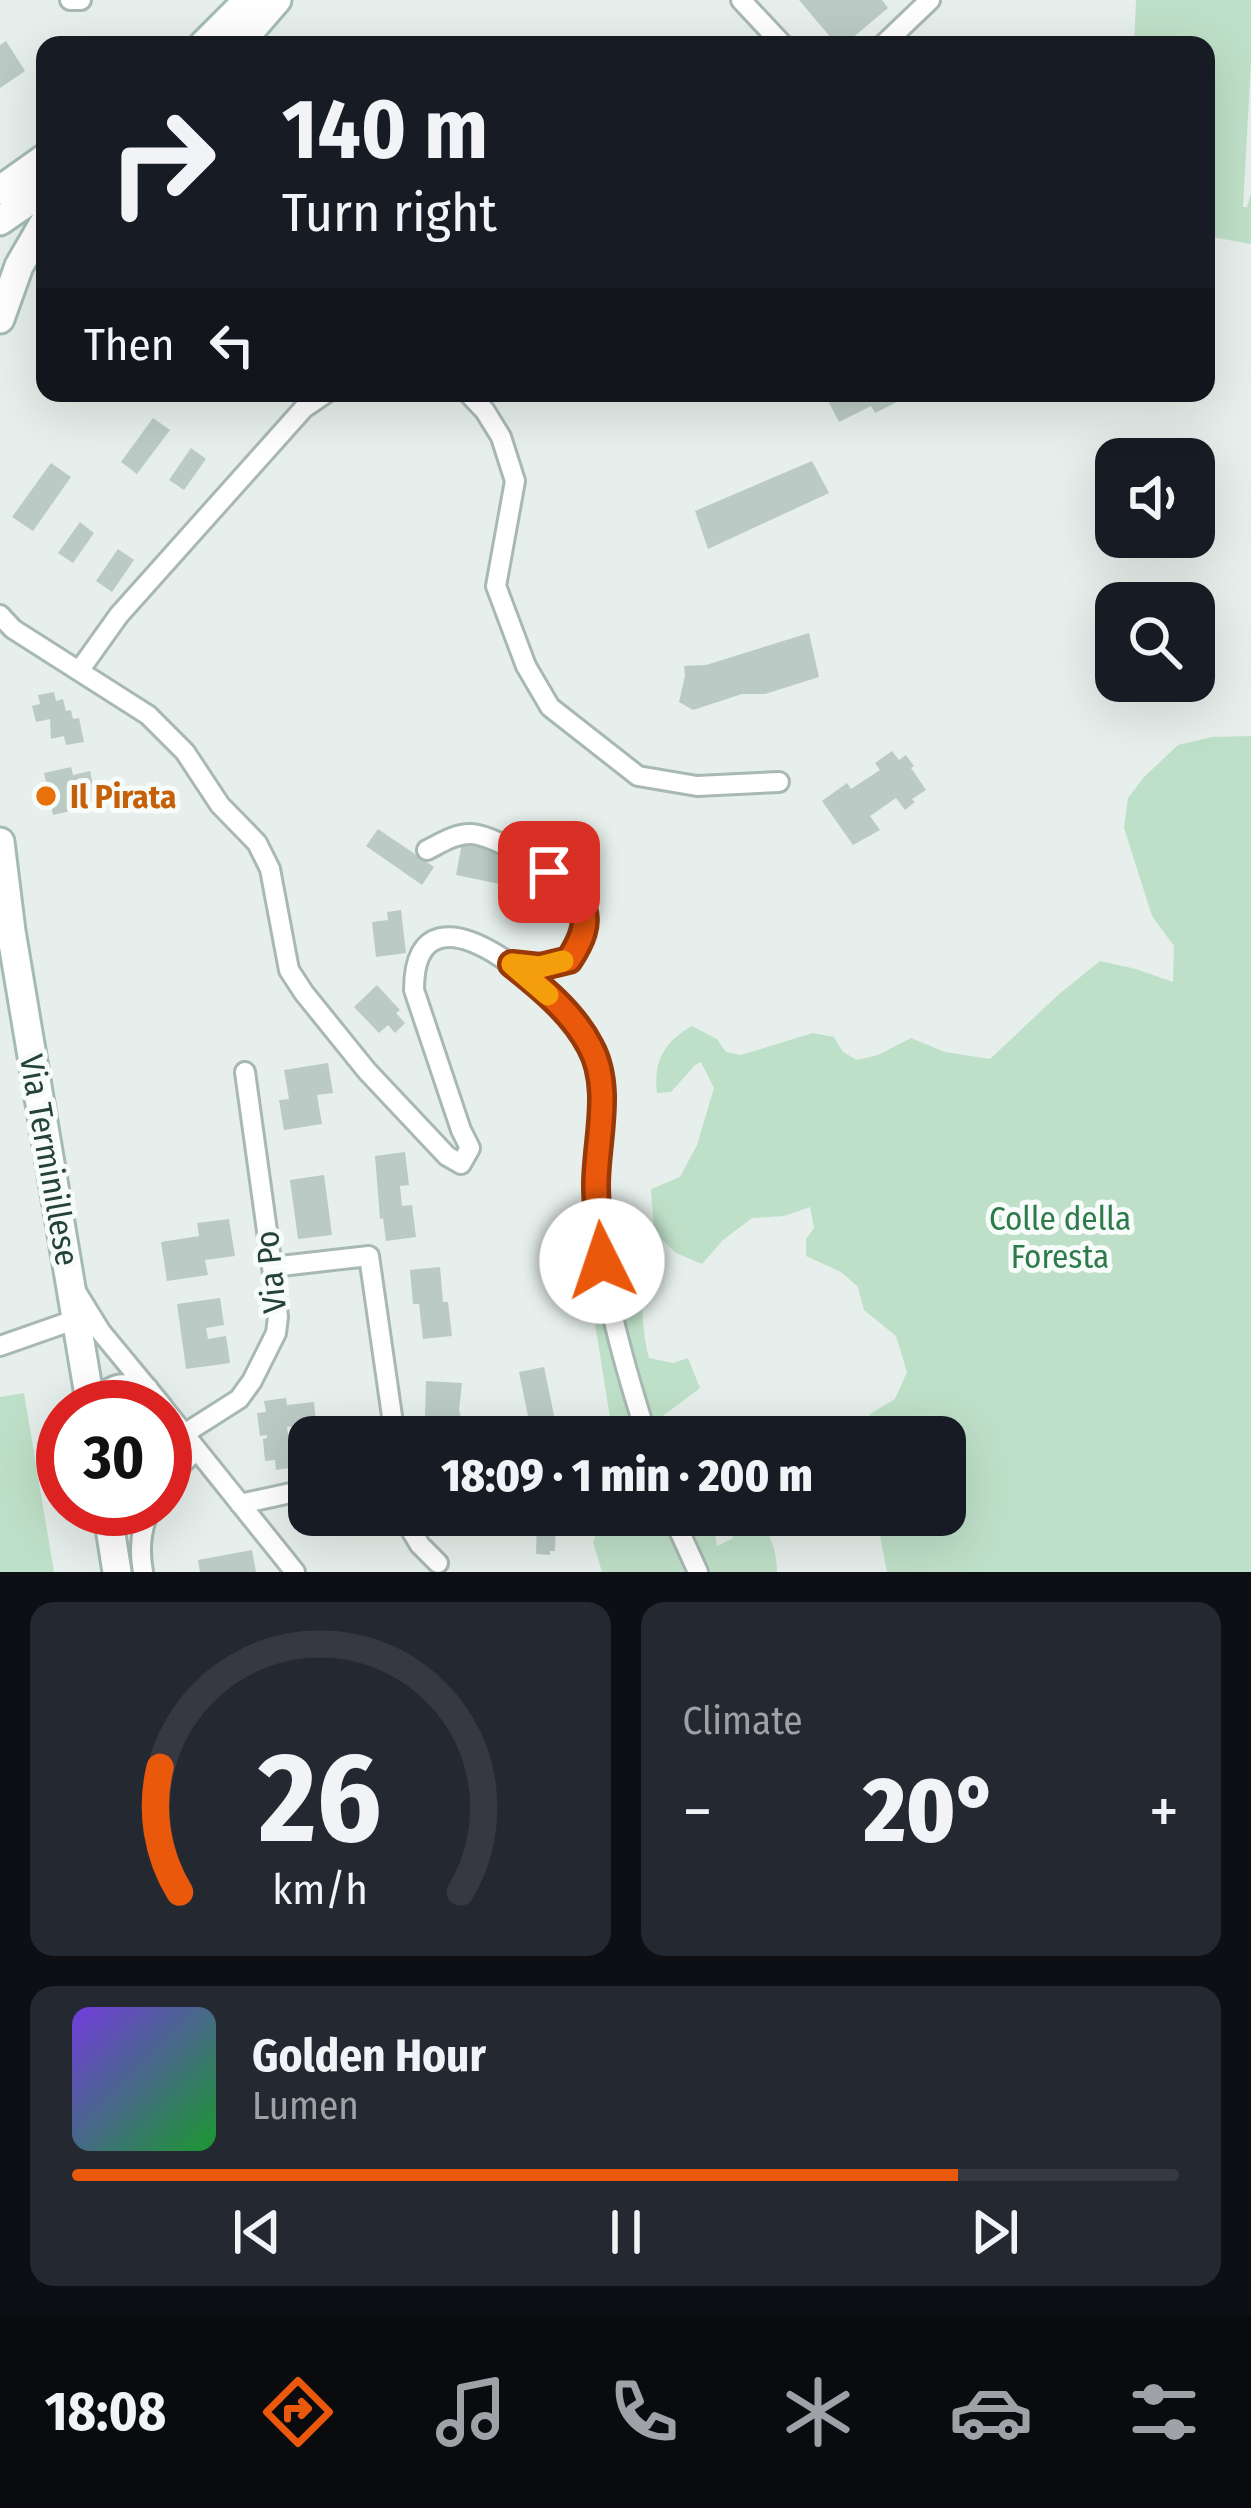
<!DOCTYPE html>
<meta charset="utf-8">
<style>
:root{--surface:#171b24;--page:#242831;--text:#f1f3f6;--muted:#9ea1a6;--line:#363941;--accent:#ea580c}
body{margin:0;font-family:"Fira Sans Condensed",sans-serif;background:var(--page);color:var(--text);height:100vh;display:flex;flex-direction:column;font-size:45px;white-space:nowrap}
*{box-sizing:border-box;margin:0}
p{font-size:39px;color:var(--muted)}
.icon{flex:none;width:66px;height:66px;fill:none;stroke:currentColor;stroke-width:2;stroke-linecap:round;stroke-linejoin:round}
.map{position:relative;height:1572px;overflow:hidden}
.drawer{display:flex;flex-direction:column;gap:30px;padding:30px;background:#0d0f14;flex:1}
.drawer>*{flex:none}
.banner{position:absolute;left:36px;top:36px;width:1179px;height:366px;border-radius:24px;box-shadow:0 12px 48px #0002;background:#171b24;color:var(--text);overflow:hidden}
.fabs{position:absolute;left:1095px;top:438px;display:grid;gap:24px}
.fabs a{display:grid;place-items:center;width:120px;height:120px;border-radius:24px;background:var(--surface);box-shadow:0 12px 48px #0002;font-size:60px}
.speed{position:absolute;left:36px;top:1380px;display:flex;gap:24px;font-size:60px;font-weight:700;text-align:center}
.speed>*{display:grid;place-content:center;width:156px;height:156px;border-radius:50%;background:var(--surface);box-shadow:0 12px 48px #0002;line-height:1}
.speed .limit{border:18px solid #d22;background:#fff;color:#111}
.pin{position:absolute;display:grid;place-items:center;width:102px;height:102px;color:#fff;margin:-51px;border-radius:24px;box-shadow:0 6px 18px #0006}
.me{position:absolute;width:132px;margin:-66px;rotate:356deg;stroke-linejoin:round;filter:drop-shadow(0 0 9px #0008)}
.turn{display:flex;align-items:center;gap:42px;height:252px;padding:0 48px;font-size:54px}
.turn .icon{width:156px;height:156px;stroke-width:2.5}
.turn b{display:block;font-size:84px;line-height:102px}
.then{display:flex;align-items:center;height:114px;padding:0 48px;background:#0003;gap:24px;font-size:45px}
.big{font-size:90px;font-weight:800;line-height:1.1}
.drawer .widget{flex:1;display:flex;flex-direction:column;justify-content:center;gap:18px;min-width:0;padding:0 42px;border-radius:24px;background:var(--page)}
.drawer .dial{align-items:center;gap:0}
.dial svg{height:312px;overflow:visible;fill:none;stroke:var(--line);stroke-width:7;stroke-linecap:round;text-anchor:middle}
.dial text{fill:var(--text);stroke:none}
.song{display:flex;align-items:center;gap:36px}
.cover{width:144px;height:144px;border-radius:18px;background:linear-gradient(135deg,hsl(260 70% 55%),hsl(130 70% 35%))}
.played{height:12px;border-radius:6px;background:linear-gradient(90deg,var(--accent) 80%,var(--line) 80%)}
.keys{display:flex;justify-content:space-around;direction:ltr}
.heat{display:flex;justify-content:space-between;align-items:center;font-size:66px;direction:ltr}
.drawer .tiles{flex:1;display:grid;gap:30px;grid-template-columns:1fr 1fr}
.widget:last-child{grid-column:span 2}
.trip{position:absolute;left:288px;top:1416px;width:678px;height:120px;border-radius:24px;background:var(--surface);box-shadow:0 12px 48px #0002;font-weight:800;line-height:120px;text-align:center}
.menu{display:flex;height:192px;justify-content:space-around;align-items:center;background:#090b0e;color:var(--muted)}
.menu .icon{width:84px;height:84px}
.menu .on{color:var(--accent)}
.menu b{font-size:54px;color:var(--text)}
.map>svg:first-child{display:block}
.green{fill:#bfe0c8}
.building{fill:#bbcac4}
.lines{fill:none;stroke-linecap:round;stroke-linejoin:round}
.street-casing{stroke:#a8b8b2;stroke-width:24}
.secondary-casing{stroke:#a4bbb3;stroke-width:33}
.street{stroke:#fff;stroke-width:18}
.secondary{stroke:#fff;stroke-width:27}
.route-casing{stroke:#983908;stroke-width:30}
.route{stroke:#ea580c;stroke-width:21}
.slow{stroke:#f59e0b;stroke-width:21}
.food-dot{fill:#e8710a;stroke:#f7fbf9;stroke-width:4.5}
.labels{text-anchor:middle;stroke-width:10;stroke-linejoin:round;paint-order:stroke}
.food-label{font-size:33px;font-weight:bold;fill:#c56008;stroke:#f7fbf9;text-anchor:start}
.street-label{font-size:33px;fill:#24423a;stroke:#f7fbf9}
.park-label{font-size:33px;fill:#2d7a4b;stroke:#f7fbf9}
</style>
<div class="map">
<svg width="1251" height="1572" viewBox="0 0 1251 1572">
<rect width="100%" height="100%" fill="#e6efeb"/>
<path class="green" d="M 1136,0 L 1251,0 L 1251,64 L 1243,207 L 1247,207 L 1251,193 L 1251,244 L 1206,236 L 1206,227 L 1212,221 L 1206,220 L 1206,45 L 1134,45 Z
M 1251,736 L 1251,1572 L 887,1572 L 876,1515 L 945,1515 L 945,1437 L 863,1437 L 870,1414 L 895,1399 L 907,1372 L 896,1336 L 864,1310 L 858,1287 L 841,1272 L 806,1256 L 806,1239 L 814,1228 L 810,1207 L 784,1216 L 752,1218 L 723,1240 L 702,1264 L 676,1253 L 654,1232 L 651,1189 L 680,1177 L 697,1145 L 714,1088 L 701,1062 L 695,1065 L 671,1092 L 657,1093 C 653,1061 665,1041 692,1026 L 717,1039 L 726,1052 L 741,1055 L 813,1033 L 834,1037 L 843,1052 L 857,1060 L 878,1055 L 911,1038 L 945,1052 L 990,1059 L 1058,995 L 1100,961 L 1136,969 L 1173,982 L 1174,946 L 1152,916 L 1124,828 L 1128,798 L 1144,777 L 1178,745 L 1212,737 Z
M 611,1284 L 640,1297 C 644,1318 643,1338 649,1358 L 673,1363 L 688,1358 L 700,1388 L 664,1415 L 665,1437 L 613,1437 L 593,1311 L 596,1288 Z
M 24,1393 L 54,1572 L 0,1572 L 0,1397 Z
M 604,1515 L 712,1515 L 717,1546 L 732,1539 L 740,1515 C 767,1518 777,1547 777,1572 L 602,1572 L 593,1542 Z"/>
<path class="building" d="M 799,0 L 882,0 L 888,8 L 844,45 L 837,45 Z
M 6,41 L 25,71 L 0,88 L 0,45 Z
M 824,393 L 915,393 L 875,413 L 871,406 L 839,422 Z
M 153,418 L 170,430 L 137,474 L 121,462 Z
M 191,448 L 206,459 L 184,490 L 169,480 Z
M 812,461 L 829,493 L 708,549 L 695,511 Z
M 51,463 L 71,477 L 33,531 L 12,517 Z
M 80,522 L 94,533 L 73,563 L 58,553 Z
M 118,549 L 134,560 L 112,592 L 96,581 Z
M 809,633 L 819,677 L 765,694 L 742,694 L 693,710 L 679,702 L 685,676 L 684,666 L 706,665 Z
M 54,692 L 56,701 L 63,699 L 66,711 L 71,710 L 73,719 L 79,718 L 84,742 L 66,745 L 64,736 L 51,739 L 50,719 L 36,722 L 32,706 L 40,704 L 38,695 Z
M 892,751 L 899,760 L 906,755 L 914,766 L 911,768 L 926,790 L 912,799 L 915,802 L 905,810 L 896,798 L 870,816 L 880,830 L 853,845 L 822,801 L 847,783 L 851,789 L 880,770 L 875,763 Z
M 71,767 L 73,775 L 90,771 L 97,805 L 53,815 L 44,773 Z
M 378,829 L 434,867 L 422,885 L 366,846 Z
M 462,843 L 507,852 L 500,884 L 456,875 Z
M 401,910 L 406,953 L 376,957 L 372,922 L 388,920 L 387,912 Z
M 377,985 L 400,1010 L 396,1013 L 405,1023 L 395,1033 L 388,1025 L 379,1033 L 354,1007 Z
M 328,1063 L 333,1093 L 317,1095 L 322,1124 L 284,1130 L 279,1100 L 289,1099 L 284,1070 Z
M 405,1152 L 409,1185 L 400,1186 L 402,1206 L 412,1205 L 416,1237 L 386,1241 L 383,1218 L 380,1219 L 375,1156 Z
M 324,1175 L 332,1235 L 298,1239 L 290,1180 Z
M 229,1219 L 235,1256 L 205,1260 L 208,1275 L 167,1281 L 161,1242 L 199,1236 L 197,1223 Z
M 440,1267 L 443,1302 L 448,1302 L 452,1336 L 423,1339 L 419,1304 L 413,1304 L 410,1270 Z
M 220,1298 L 224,1325 L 206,1328 L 208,1339 L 226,1336 L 230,1363 L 186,1369 L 177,1304 Z
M 544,1367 L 555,1420 L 530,1426 L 519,1372 Z
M 426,1381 L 462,1383 L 459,1410 L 467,1437 L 431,1437 L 425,1415 Z
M 286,1398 L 287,1405 L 314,1402 L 316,1423 L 287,1427 L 289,1441 L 309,1438 L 309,1458 L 295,1460 L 296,1467 L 276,1470 L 275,1460 L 265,1461 L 263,1439 L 267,1438 L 267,1435 L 260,1436 L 257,1413 L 266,1412 L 264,1401 Z
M 537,1522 L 556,1523 L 555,1551 L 550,1551 L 550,1555 L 536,1554 Z
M 252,1550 L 256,1572 L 200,1572 L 198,1560 Z"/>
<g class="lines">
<g class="street-casing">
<path id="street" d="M 70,0 L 81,0
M 741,0 L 783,45
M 883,45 L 930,0
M 468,393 L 485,411 L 501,437 L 515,481 L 496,586 L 526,666 L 550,707 L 638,776 L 697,786 L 779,782
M 0,615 L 13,629 L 148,715 L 185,752 L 220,805 L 257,843 L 270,869 L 289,970 L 304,993 L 367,1071 L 447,1156 L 461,1164 L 470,1148 L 461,1130 L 414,990 C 414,858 582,1008 598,1065 C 609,1103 596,1147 596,1185 C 597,1272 621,1355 647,1437
M 79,671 L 119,615 L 304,408 L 326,393
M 427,850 C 441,843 456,833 472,834 C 499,836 584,886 587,916 C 588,932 577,947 569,960 L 540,967 L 512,964
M 272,1267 L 369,1256 L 395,1437
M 77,1293 L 101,1332 L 163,1407
M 0,1346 L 77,1319
M 93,1407 L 90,1405 C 111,1383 119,1380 148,1388
M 165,1410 L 295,1572
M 184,1434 L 239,1399 L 252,1381 L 276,1333 L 278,1317 L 272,1267 L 245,1072
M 165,1481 L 196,1450
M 240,1504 L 309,1489
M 402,1515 L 420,1545 L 438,1563
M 672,1515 L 698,1572
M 143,1572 C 139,1550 140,1530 150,1509"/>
</g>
<g class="secondary-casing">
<path id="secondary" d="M 203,45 L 248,0
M 238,45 L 277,0
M 0,190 L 45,158
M 0,221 L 45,190
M 0,319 L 19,266 L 45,221
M 0,842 L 11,931 L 91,1407
M 107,1509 L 117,1572"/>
</g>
<use href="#street" class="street"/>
<use href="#secondary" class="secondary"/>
</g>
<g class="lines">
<g class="route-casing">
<path id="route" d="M 549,872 C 588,900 596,919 569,960 L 540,967 L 512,964 C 541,987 573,1013 590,1046 C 613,1087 596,1141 596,1185 C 596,1211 600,1236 602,1261"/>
</g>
<use href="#route" class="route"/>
<path class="slow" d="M 548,995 L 512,964 L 540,967 L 563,961"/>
</g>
<circle class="food-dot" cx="46" cy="796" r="12"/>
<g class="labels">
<g class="food-label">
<text x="70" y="808">Il Pirata</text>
</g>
<g class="street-label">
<text transform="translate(50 1160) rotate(80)" y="12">Via Terminillese</text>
<text transform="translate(270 1272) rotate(-96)" y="12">Via Po</text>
</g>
<g class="park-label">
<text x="1060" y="1230">Colle della<tspan x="1060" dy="38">Foresta</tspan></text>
</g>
</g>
</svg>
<div class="fabs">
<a><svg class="icon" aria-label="sound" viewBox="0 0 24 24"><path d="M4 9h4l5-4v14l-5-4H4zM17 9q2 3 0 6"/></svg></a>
<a><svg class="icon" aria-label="search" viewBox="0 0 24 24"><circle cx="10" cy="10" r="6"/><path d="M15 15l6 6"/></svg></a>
</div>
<div class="speed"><div class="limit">30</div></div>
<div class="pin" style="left:549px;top:872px;background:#d93025"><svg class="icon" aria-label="arrive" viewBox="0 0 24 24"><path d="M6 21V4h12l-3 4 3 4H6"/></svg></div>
<svg class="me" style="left:602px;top:1261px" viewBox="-20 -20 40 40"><circle r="19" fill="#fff"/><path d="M0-13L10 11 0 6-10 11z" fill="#ea580c"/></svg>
<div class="trip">18:09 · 1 min · 200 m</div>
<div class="banner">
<div class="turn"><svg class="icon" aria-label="right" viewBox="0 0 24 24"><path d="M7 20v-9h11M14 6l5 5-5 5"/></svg><div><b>140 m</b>Turn right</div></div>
<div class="then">Then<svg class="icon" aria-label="left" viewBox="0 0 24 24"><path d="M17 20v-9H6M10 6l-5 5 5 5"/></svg></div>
</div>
</div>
<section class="drawer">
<div class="tiles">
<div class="widget dial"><svg viewBox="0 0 100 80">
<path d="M14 69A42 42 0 1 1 86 69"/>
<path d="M14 69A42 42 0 0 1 9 37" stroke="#ea580c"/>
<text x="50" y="56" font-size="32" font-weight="700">26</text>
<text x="50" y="72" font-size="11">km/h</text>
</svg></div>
<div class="widget"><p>Climate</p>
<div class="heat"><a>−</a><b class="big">20°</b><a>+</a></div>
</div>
<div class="widget">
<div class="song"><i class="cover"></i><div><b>Golden Hour</b><p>Lumen</p></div></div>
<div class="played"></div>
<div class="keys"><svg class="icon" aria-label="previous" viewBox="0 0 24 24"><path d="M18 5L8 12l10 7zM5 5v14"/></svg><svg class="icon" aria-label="pause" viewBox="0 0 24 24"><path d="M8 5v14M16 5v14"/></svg><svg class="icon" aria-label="next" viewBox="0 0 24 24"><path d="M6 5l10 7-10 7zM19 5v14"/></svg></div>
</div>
</div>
</section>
<nav class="menu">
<b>18:08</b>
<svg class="icon on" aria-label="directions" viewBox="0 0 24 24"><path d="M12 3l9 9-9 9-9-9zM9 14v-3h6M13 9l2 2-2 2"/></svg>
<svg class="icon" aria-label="music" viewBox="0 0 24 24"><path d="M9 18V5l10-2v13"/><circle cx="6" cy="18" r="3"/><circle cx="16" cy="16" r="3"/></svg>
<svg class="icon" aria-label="phone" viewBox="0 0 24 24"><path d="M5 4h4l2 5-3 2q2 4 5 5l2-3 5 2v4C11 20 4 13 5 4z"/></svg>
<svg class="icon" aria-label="climate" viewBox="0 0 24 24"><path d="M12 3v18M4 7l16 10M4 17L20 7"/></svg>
<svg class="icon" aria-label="car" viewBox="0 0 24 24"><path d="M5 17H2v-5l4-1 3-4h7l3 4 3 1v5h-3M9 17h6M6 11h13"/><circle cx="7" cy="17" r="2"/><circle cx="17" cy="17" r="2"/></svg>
<svg class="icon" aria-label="filters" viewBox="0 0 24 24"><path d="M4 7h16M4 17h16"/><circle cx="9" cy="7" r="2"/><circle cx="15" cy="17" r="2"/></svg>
</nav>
